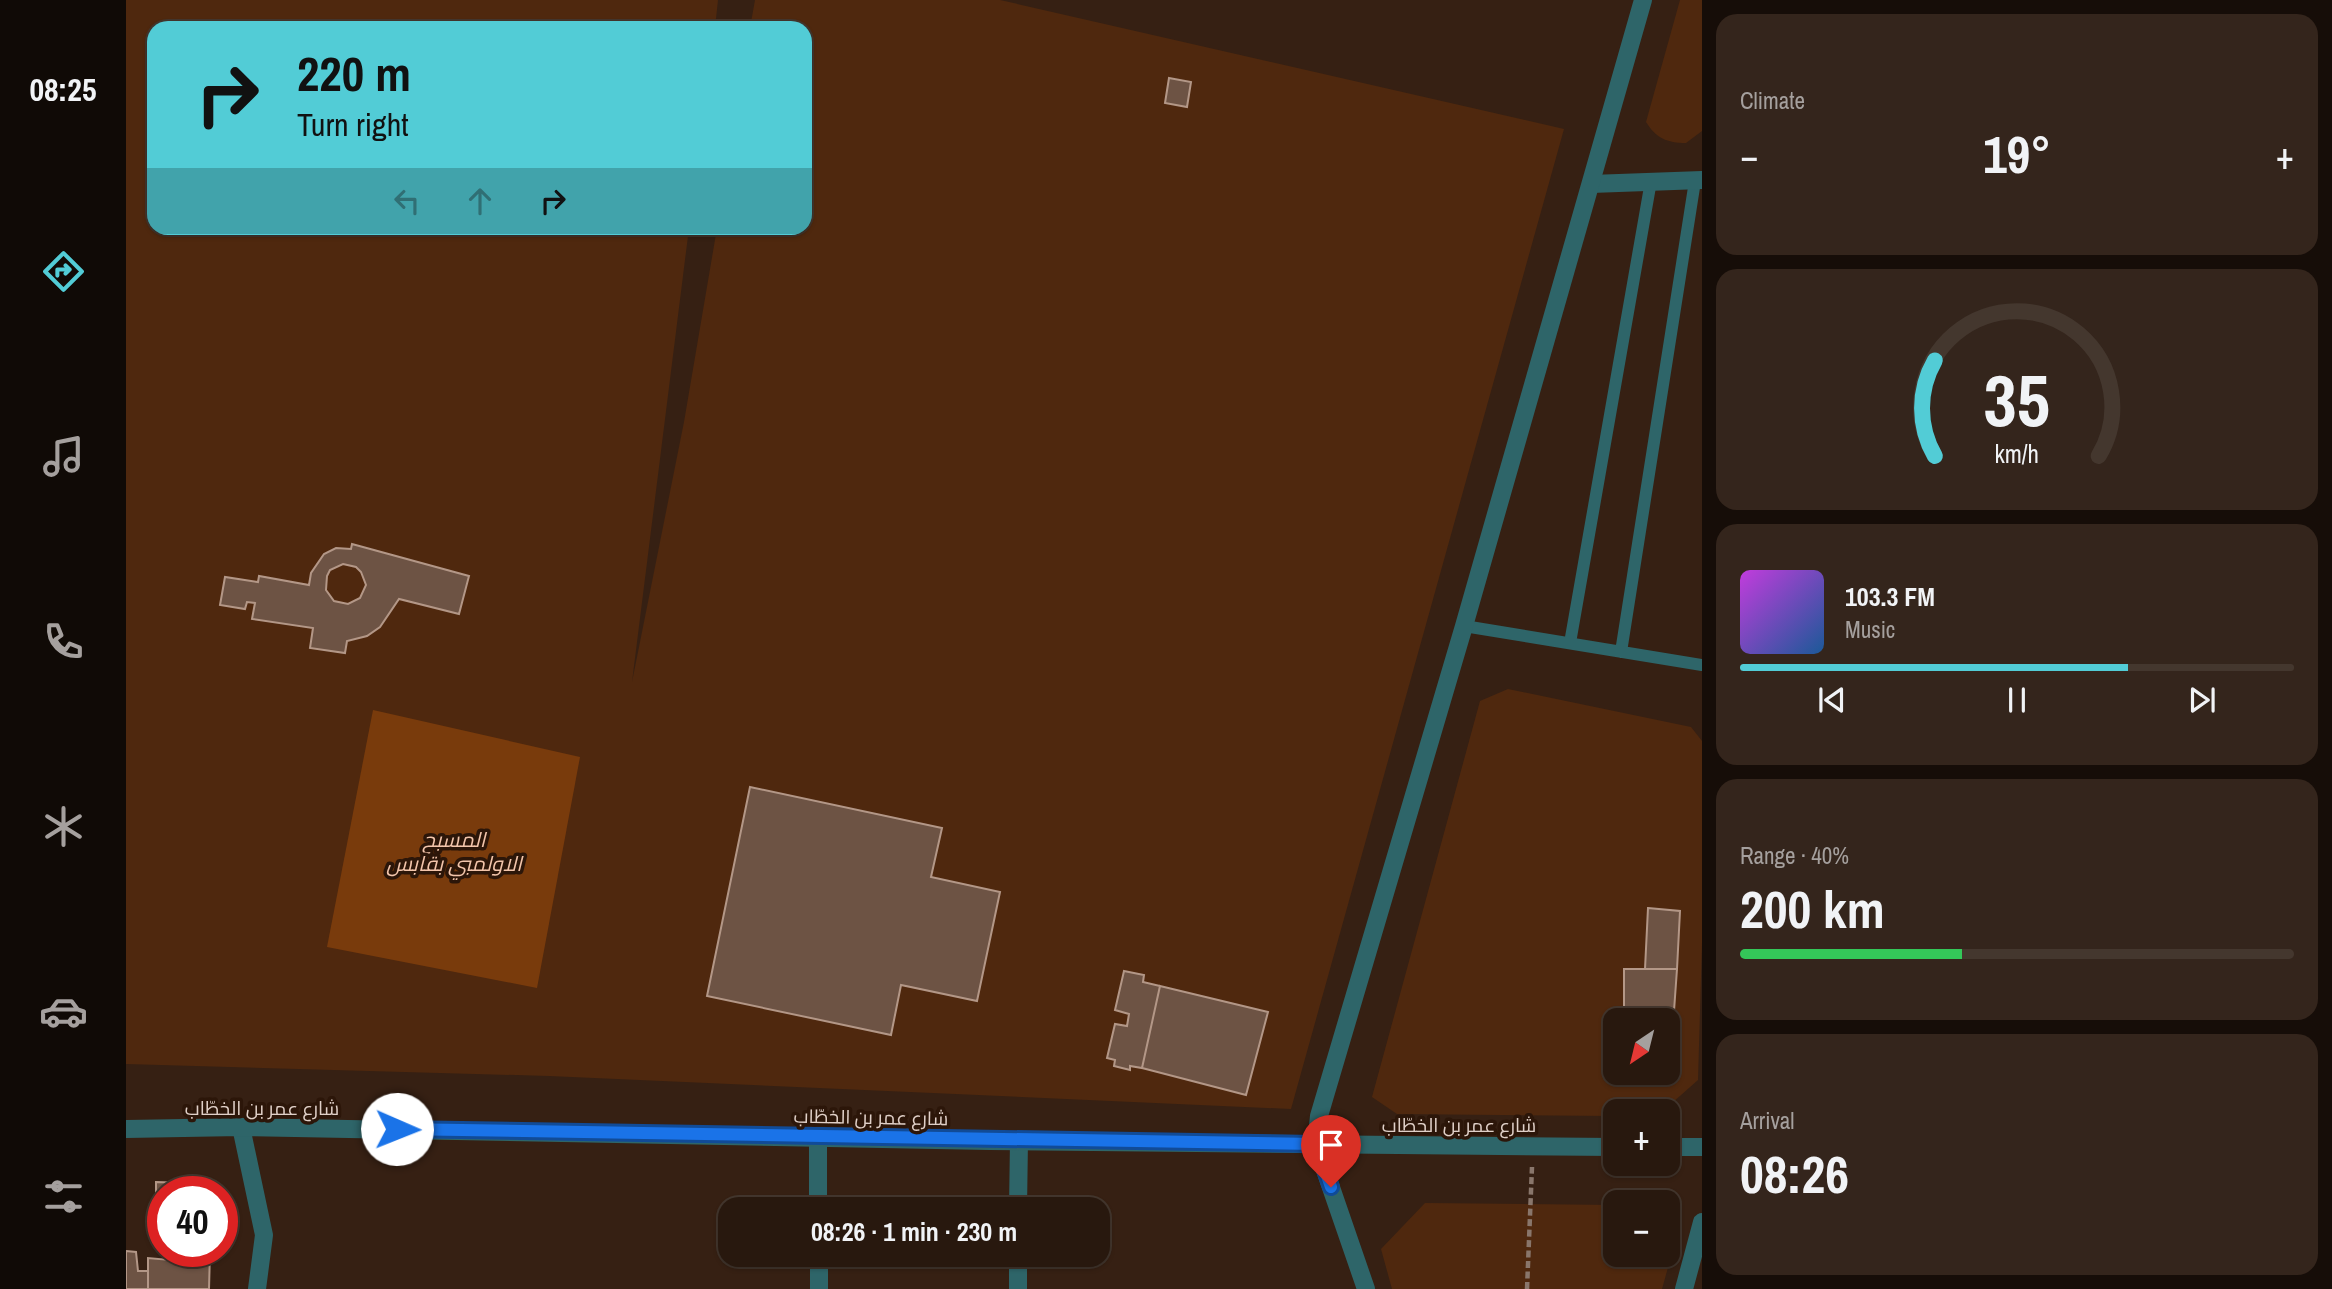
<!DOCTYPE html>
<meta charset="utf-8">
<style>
:root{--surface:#28180e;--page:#34251c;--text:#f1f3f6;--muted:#a5a09e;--line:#44372e;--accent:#52ccd6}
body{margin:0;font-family:"Archivo Narrow",Cairo,sans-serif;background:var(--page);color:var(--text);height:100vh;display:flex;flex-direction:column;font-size:26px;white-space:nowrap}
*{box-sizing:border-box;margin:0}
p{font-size:23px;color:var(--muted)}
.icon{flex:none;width:38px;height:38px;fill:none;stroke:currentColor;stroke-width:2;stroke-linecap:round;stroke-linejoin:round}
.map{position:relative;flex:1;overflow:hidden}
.drawer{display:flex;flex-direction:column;gap:14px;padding:14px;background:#160d08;width:630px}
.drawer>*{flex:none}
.guide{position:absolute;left:21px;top:21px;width:665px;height:214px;border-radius:21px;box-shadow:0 2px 5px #0004,0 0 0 2px var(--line);background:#52ccd6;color:#111;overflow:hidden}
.needle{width:46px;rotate:215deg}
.tools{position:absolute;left:1477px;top:1008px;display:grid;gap:14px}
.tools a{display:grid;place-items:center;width:77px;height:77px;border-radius:14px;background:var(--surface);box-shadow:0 2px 5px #0004,0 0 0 2px var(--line);font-size:35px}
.speed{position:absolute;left:21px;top:1176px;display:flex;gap:14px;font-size:35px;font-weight:700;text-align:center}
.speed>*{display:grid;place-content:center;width:91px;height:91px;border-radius:50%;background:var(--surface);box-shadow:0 2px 5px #0004,0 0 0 2px var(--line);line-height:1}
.speed .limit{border:10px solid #d22;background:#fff;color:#111}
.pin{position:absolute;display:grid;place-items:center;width:60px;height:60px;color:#fff;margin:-72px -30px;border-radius:50% 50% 50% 0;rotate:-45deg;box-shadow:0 0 7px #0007}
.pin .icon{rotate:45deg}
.me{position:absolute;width:77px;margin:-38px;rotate:91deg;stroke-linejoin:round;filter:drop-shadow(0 0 5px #0008)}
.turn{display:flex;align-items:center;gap:24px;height:147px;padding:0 35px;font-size:32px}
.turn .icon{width:91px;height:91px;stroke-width:2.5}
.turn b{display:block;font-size:49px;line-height:60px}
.lanes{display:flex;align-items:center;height:66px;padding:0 35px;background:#0003;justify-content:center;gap:35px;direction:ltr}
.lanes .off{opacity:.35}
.big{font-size:52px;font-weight:700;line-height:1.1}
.drawer .widget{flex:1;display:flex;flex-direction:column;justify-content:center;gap:10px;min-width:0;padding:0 24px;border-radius:21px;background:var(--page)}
.drawer .dial{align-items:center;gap:0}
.dial svg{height:182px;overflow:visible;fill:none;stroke:var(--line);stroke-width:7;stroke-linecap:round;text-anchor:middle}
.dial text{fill:var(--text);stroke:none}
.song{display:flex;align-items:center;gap:21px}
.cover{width:84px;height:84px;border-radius:10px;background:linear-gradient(135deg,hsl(290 70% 55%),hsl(210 70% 35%))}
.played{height:7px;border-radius:4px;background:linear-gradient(90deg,var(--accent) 70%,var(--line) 70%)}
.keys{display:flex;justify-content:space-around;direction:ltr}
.heat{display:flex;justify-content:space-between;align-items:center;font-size:38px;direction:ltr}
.charge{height:10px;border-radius:5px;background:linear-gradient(90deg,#34c759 40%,var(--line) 0)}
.trip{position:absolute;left:592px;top:1197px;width:392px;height:70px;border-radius:21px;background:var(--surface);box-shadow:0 2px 5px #0004,0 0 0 2px var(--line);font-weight:700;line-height:70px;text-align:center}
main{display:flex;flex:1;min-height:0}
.menu{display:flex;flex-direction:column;width:126px;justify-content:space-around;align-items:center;background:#100a06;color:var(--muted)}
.menu .icon{width:49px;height:49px}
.menu .current{color:var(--accent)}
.menu b{font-size:32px;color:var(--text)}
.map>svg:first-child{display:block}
.green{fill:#4f280e;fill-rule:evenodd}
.water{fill:#793b0c}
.building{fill:#6d5344;stroke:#b39787;stroke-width:2;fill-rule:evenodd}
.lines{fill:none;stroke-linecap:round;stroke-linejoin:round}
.path{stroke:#89766b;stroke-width:4.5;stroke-dasharray:7 3.5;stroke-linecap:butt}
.service{stroke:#2e6569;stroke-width:12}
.minor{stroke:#2e6569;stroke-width:18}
.tertiary{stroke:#2e6569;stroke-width:18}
.route-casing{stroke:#114b97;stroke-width:18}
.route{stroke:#1a73e8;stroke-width:12}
.labels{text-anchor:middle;stroke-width:7;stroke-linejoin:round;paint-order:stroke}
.street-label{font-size:19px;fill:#e0d0c8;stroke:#2c1609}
.water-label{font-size:21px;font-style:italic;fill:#f3c5ab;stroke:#2c1609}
</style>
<main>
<nav class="menu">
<b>08:25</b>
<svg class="icon current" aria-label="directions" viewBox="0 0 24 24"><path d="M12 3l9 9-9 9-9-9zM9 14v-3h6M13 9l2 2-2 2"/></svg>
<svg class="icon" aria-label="music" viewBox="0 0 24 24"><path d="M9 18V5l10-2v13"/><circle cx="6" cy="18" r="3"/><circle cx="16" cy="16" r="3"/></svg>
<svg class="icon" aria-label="phone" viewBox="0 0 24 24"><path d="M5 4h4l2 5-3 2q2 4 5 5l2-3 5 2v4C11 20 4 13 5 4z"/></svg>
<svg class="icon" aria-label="climate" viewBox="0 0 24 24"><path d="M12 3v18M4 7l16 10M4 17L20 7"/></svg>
<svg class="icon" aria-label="car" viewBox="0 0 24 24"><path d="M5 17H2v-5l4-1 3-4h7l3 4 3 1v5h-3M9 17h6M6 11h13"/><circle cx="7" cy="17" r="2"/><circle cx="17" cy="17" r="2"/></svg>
<svg class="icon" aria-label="filters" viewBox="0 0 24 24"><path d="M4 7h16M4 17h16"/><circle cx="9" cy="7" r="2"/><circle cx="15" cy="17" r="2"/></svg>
</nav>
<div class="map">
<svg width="1576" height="1289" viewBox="0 0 1576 1289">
<rect width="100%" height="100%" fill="#362013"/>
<path class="green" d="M 0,0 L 592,0 L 589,28 L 28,28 L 28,228 L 563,228 L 506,682 L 558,422 L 591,228 L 679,228 L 679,28 L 624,28 L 629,0 L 874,0 L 1438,129 L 1165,1109 L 423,1076 L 0,1064 Z
M 1554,0 L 1576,0 L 1576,131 L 1560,143 C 1541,143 1530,138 1520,122 Z
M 1382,689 L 1565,727 L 1576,741 L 1576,943 L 1572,1080 L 1537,1111 L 1489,1111 L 1489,1116 L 1271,1114 L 1246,1097 L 1354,701 ZM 1489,1020 L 1542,1020 L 1542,1073 L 1489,1073 Z
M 1299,1203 L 1489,1205 L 1489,1255 L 1542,1255 L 1542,1238 L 1548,1246 L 1536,1289 L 1266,1289 L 1255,1249 Z"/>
<path class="water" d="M 247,710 L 454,757 L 411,988 L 201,947 Z"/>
<path class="building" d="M 1043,78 L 1065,82 L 1061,107 L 1039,103 Z
M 226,544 L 343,576 L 333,614 L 273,599 L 254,627 L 241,636 L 221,641 L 219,653 L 184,648 L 187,628 L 126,619 L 129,603 L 121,602 L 119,609 L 94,605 L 99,577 L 132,582 L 133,576 L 183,585 L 185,573 L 198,554 L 210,548 L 225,549 ZM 217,564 L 230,567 L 235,572 L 240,585 L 234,598 L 222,604 L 208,601 L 200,590 L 201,576 L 204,570 Z
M 624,787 L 816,828 L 805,877 L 874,892 L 851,1001 L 775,985 L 765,1035 L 581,996 Z
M 1522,908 L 1554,911 L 1551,969 L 1519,969 Z
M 1498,969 L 1551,969 L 1547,1025 L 1542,1025 L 1542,1020 L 1498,1020 Z
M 998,971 L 1018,975 L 1017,982 L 1034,986 L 1016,1068 L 1004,1066 L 1004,1070 L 988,1066 L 989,1060 L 981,1058 L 989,1024 L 1001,1026 L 1003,1014 L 989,1010 Z
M 1034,986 L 1142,1012 L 1120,1095 L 1016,1068 Z
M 30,1182 L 92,1184 L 93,1192 L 37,1192 L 37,1225 L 30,1225 Z
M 0,1251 L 10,1252 L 12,1271 L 22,1271 L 22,1289 L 0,1289 Z
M 57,1251 L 84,1251 L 83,1289 L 22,1289 L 22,1258 L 55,1261 Z"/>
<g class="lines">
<path class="path" d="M 1401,1289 L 1406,1167"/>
<path class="service" d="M 1338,626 L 1576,665
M 1444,643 L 1525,181
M 1495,652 L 1569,181"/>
<path class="minor" d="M 1465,184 L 1576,180
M 115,1127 L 138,1235 L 131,1289
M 692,1136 L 692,1209
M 892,1209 L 893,1140
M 693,1255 L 693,1289
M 892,1289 L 892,1255"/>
<path class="tertiary" d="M 0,1129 L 115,1127 L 863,1141 L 1489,1147
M 1542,1147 L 1576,1147
M 1240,1289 L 1190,1144 L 1193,1116 L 1338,626 L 1517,0
M 1558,1289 L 1576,1222"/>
</g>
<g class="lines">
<g class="route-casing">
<path id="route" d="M 271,1129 L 1190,1144 L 1205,1187"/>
</g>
<use href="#route" class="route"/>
</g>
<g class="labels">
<g class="street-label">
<text x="136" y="1115">شارع عمر بن الخطّاب</text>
<text transform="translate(745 1117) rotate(1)" y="7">شارع عمر بن الخطّاب</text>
<text x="1333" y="1132">شارع عمر بن الخطّاب</text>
</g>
<g class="water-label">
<text x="328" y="847">المسبح<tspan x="328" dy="24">الاولمبي بقابس</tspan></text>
</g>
</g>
</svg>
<div class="tools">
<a><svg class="needle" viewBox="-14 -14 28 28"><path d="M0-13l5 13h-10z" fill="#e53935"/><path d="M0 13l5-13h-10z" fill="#a5a09e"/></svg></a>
<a>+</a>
<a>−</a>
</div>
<div class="speed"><div class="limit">40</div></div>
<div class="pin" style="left:1205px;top:1187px;background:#d93025"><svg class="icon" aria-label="arrive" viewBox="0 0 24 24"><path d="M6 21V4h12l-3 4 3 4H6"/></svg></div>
<svg class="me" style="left:271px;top:1129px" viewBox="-20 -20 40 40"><circle r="19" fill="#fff"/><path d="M0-13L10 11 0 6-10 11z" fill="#1a73e8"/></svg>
<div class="trip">08:26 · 1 min · 230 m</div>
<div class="guide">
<div class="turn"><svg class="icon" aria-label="right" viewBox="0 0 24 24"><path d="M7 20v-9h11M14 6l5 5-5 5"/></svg><div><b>220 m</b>Turn right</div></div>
<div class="lanes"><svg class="icon off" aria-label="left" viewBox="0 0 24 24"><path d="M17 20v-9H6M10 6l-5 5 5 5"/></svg><svg class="icon off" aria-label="ahead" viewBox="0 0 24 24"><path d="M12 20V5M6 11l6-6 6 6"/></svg><svg class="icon" aria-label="right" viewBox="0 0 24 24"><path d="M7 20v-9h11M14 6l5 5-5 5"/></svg></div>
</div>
</div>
<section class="drawer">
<div class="widget"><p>Climate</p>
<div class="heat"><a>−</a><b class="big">19°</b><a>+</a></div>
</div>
<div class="widget dial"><svg viewBox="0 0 100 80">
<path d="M14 69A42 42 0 1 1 86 69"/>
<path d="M14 69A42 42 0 0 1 14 27" stroke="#52ccd6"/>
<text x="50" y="56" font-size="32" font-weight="700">35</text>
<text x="50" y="72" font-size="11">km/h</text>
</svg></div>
<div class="widget">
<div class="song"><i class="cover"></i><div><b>103.3 FM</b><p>Music</p></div></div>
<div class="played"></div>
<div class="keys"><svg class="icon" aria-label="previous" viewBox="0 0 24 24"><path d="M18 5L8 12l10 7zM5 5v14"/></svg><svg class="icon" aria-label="pause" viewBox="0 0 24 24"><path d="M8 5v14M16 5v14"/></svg><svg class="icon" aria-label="next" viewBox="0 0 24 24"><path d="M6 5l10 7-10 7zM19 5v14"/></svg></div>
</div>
<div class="widget"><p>Range · 40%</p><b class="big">200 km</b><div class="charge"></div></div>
<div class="widget"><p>Arrival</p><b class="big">08:26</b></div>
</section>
</main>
